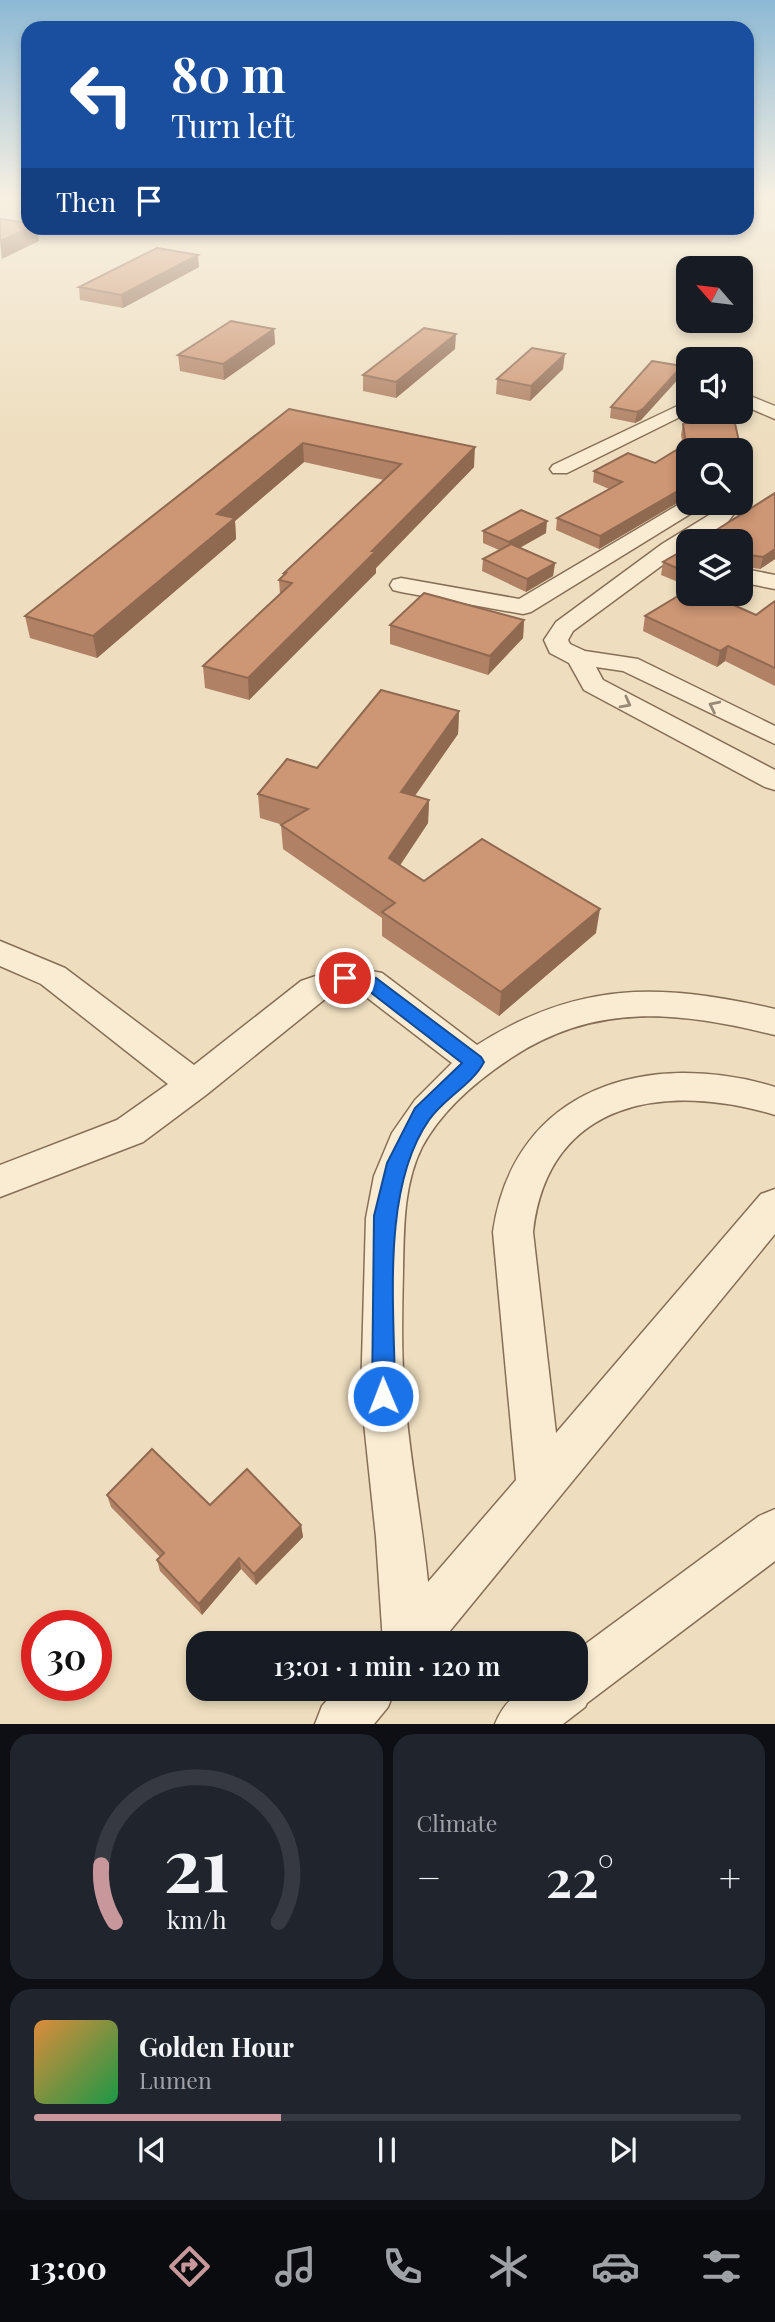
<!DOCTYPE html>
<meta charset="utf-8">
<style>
:root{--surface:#171b24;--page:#20242c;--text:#f1f3f6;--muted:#9ea1a6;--line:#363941;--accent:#c8979b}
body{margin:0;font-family:"Playfair Display",serif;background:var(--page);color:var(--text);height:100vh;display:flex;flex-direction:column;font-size:26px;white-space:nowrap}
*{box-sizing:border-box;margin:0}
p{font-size:23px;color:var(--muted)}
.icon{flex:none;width:38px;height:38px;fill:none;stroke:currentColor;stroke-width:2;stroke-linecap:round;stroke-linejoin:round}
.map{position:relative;height:1724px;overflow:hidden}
.panel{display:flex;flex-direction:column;gap:10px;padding:10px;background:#0d0f14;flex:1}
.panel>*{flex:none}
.banner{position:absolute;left:21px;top:21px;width:733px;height:214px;border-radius:21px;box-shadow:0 4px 10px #0003;background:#1a4fa0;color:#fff;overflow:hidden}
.needle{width:46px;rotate:298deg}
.fabs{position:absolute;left:676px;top:256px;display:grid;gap:14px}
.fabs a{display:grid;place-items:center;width:77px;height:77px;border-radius:14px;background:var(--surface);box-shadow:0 4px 10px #0003;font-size:35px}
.speed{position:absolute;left:21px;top:1610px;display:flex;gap:14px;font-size:35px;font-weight:700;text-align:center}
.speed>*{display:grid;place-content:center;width:91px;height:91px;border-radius:50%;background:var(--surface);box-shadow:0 4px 10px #0003;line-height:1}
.speed .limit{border:10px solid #d22;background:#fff;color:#111}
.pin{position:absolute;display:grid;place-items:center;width:60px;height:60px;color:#fff;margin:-30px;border:4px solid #fff;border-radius:50%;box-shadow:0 2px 7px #0007}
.me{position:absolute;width:77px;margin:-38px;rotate:359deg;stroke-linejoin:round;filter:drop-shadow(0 0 5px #0008)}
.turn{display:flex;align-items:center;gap:24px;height:147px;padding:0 35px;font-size:32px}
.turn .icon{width:91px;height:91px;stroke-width:2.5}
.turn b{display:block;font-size:49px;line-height:60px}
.then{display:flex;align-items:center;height:66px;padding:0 35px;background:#0003;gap:14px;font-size:26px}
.big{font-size:52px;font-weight:600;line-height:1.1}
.panel .card{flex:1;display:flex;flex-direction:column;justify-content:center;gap:10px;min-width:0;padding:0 24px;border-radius:21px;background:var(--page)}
.panel .dial{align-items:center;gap:0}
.dial svg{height:182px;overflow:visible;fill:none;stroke:var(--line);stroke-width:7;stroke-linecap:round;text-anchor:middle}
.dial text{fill:var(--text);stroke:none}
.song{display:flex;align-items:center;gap:21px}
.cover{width:84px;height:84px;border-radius:10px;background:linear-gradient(135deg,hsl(30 70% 55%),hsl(140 70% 35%))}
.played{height:7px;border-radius:4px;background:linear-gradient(90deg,var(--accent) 35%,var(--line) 35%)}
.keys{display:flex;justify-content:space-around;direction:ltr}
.heat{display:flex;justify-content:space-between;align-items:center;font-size:38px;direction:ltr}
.panel .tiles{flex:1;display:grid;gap:10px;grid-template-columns:1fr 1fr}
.card:last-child{grid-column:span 2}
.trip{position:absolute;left:186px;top:1631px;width:402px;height:70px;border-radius:21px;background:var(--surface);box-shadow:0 4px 10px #0003;font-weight:600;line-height:70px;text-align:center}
.tabs{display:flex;height:112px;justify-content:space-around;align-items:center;background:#090b0e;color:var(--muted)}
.tabs .icon{width:49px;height:49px}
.tabs .current{color:var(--accent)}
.tabs b{font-size:32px;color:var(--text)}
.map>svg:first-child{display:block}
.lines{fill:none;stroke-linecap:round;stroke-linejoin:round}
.street-casing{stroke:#876f57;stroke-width:3}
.street{fill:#f9ecd2;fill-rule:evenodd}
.wall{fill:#b08164}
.shaded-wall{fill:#906951}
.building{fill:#cd9674;stroke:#906951;stroke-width:2}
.oneway{stroke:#988a77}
.route{fill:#1a73e8;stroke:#114b97;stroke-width:2}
</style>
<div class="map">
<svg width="775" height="1724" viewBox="0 0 775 1724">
<rect width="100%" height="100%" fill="#eedebf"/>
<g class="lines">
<g class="street-casing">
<path id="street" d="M 740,392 L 775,406 L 775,419 L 740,404 Z
M 688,401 L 688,411 L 692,411 L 567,473 L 553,473 L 550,469 L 553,465 Z
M 688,499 L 688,502 L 731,502 L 736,508 C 732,525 704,541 688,541 L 688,563 L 672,558 L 573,631 L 568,640 L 570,644 L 585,651 L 638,659 L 775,726 L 775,744 L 623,671 L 596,667 L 603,680 L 775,770 L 775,790 L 765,787 L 584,690 L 569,663 L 550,653 L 544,640 L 556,622 L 662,544 L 714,512 L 708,503 L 531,612 L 523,614 L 401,592 L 393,590 L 390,585 L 393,580 L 401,578 L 519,599 Z
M 740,568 L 775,575 L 775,589 L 740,582 Z
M 0,941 L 65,968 L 194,1065 L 301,981 L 345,966 L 382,973 L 477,1045 C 579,980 661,983 775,1009 L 775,1035 C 680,1012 597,1001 511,1058 C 476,1081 442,1110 422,1147 C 403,1185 404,1230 403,1272 C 402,1314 401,1357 405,1399 C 410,1460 422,1521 428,1582 L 516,1480 L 493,1232 C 514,1086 650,1049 775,1087 L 775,1115 C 667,1082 548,1099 533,1232 L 556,1433 L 761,1194 L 775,1189 L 775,1234 L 440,1643 L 383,1643 L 376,1537 L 361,1395 L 366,1218 L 374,1176 L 392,1133 L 415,1100 L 452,1063 L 361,993 L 347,990 L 325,999 L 206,1095 L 143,1142 L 0,1197 L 0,1165 L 117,1120 L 168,1084 L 41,984 L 0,966 Z
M 775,1509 L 775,1561 L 587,1703 L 585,1707 L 563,1724 L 495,1724 C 512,1683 537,1689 576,1689 L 576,1651 L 759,1516 Z
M 337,1689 L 395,1689 L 388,1707 L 374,1724 L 315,1724 L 322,1706 Z"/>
</g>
<use href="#street" class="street"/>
</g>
<path class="wall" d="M 199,267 L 123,308 L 80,300 L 79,287 Z
M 274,329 L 275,344 L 224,380 L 180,371 L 178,355 Z
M 455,349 L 396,398 L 363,391 L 363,375 Z
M 563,369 L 530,401 L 496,394 L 497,379 Z
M 680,377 L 641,420 L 635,423 L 610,418 L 611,407 Z
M 289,409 L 474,467 L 376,568 L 376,573 L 249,700 L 205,688 L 203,666 L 280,594 L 279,580 L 284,575 L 284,573 L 384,480 L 304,462 L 235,521 L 236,539 L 97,658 L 30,638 L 25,616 Z
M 695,418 L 734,419 L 745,468 L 742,479 L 740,479 L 740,450 L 688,450 L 688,497 L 599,549 L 556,530 L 557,518 L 609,489 L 593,482 L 594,471 L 628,453 L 655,463 L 683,446 L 681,435 L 683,424 Z
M 775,493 L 775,559 L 760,569 L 740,566 L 740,541 Z
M 483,531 L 546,533 L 520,548 L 555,563 L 553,576 L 526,592 L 482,571 L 483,559 L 499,550 L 483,543 Z
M 688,552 L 688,586 L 661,575 L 663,562 Z
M 688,593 L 727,593 L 718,599 L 756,615 L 775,601 L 775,686 L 725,661 L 717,667 L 643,631 L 645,616 Z
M 524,620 L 523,638 L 488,675 L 390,644 L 390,625 Z
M 459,711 L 458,734 L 415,796 L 429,800 L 428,823 L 400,865 L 424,881 L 596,933 L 499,1016 L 382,936 L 382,918 L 283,849 L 281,825 L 283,825 L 260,818 L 258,794 L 317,768 Z
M 107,1495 L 210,1505 L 301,1525 L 303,1537 L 256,1585 L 241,1569 L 202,1615 L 160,1571 L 157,1560 L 160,1557 L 111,1507 Z"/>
<path class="shaded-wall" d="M 30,228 L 37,228 L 39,241 L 2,259 L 0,241 Z
M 198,255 L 199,267 L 123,308 L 121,295 Z
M 274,329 L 275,344 L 224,380 L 223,364 Z
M 456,334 L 455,349 L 396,398 L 396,382 Z
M 565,354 L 563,369 L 530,401 L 531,386 Z
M 682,366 L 680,377 L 641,420 L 635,423 L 637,412 Z
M 303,443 L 304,462 L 235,521 L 236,539 L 97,658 L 93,636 L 217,514 Z
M 475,447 L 474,467 L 376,568 L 376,573 L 249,700 L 248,678 Z
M 688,485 L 687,497 L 599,549 L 600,536 Z
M 547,521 L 546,533 L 508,554 L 509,542 Z
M 775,549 L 775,559 L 760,569 L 763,557 Z
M 555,563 L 553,576 L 526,592 L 527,579 Z
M 718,593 L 727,593 L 717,599 Z
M 524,620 L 523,638 L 488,675 L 490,656 Z
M 728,646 L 725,661 L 717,667 L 720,651 Z
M 459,711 L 458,734 L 401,815 L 401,792 Z
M 429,800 L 428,823 L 389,882 L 389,858 Z
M 600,909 L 596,933 L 499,1016 L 501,992 Z
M 301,1525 L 303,1537 L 256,1585 L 254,1574 Z
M 239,1558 L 241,1569 L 202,1615 L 199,1604 Z"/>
<path class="building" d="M 0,219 L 28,223 L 28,228 L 30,228 L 0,241 Z
M 157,248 L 198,255 L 121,295 L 79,287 Z
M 231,321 L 274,329 L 223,364 L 178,355 Z
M 424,328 L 456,334 L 396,382 L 363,375 Z
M 532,348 L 565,354 L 531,386 L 497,379 Z
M 652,361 L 682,366 L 643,409 L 637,412 L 611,407 Z
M 289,409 L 475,447 L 372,551 L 376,551 L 248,678 L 203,666 L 292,583 L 279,580 L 286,573 L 284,573 L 401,464 L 303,443 L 217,514 L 235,518 L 93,636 L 25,616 Z
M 695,418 L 734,419 L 745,468 L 740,466 L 740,450 L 688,450 L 688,485 L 600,536 L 557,518 L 622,482 L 594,471 L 628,453 L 655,463 L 686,444 L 683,424 Z
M 775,493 L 775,549 L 763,557 L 741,554 L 740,563 L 740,541 L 699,541 Z
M 521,510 L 547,521 L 509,542 L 483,531 Z
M 511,544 L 555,563 L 527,579 L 483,559 Z
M 682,551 L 688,552 L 688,573 L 663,562 Z
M 688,590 L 688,593 L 707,593 L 756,615 L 775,601 L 775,668 L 728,646 L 720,651 L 645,616 Z
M 424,593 L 524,620 L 490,656 L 390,625 Z
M 381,690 L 459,711 L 401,792 L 429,800 L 389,858 L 424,881 L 482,839 L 600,909 L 501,992 L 382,912 L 395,903 L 281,825 L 308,809 L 258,794 L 287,759 L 317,768 Z
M 152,1449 L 210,1505 L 247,1469 L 301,1525 L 254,1574 L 239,1558 L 199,1604 L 157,1560 L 164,1553 L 107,1495 Z"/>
<defs><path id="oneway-chevron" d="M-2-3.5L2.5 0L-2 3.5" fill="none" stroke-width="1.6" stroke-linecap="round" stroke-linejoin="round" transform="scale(1.75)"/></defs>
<g class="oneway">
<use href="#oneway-chevron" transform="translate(626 703) rotate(28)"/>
<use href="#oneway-chevron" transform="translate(714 706) rotate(-154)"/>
</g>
<linearGradient id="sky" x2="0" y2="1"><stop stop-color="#8cb9d4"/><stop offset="0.45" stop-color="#f7f0e2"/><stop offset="1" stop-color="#f7f0e2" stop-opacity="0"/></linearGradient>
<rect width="775" height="436" fill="url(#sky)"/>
<path class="route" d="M 345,972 L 376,978 L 481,1057 L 484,1062 C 472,1085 444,1098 429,1120 C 380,1190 395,1313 395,1396 L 392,1404 L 383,1407 L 375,1404 L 372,1396 L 374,1216 L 387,1163 L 415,1108 L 462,1063 L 365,988 L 339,983 L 337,978 L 339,974 Z"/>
</svg>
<div class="fabs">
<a><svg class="needle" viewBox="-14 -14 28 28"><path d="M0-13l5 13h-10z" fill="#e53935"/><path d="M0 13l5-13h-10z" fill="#9ea1a6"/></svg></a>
<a><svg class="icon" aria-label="sound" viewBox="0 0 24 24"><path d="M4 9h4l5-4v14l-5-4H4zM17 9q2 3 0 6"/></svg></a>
<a><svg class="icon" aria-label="search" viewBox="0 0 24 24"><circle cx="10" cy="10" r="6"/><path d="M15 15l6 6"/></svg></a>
<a><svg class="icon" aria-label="layers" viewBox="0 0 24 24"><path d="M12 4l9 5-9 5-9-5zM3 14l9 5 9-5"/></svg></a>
</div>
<div class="speed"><div class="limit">30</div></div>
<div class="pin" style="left:345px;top:978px;background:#d93025"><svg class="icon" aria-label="arrive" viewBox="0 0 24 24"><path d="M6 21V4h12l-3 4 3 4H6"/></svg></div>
<svg class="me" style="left:383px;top:1396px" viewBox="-20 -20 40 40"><circle r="17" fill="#1a73e8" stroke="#fff" stroke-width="3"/><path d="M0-11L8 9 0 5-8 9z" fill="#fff"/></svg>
<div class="trip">13:01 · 1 min · 120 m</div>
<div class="banner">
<div class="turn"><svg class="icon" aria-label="left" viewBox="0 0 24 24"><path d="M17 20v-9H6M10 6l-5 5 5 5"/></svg><div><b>80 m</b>Turn left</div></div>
<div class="then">Then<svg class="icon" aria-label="arrive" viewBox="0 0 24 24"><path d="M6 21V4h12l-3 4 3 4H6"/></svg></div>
</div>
</div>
<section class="panel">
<div class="tiles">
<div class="card dial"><svg viewBox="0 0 100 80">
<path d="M14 69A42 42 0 1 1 86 69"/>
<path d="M14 69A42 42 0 0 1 8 44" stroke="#c8979b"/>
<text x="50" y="56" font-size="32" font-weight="700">21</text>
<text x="50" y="72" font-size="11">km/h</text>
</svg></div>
<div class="card"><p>Climate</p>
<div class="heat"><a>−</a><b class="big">22°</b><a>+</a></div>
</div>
<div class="card">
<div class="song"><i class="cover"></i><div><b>Golden Hour</b><p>Lumen</p></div></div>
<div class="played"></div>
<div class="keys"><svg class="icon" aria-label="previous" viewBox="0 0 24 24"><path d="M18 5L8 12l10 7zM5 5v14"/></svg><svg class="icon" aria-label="pause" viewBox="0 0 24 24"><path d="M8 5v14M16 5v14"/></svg><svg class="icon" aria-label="next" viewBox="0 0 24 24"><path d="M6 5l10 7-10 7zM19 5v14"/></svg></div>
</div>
</div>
</section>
<nav class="tabs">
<b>13:00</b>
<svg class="icon current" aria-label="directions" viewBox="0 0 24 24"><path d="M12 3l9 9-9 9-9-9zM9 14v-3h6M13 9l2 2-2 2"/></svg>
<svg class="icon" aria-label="music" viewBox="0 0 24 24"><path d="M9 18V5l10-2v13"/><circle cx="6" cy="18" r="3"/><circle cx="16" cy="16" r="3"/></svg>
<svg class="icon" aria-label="phone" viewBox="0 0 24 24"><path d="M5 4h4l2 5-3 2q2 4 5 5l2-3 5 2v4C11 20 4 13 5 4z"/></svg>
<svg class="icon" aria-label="climate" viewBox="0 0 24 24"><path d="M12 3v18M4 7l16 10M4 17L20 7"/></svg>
<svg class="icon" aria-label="car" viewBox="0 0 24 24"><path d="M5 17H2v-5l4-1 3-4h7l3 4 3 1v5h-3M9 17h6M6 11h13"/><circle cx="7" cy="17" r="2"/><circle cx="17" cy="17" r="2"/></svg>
<svg class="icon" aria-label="filters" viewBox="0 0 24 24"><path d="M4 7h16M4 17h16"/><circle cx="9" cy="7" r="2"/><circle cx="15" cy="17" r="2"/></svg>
</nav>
